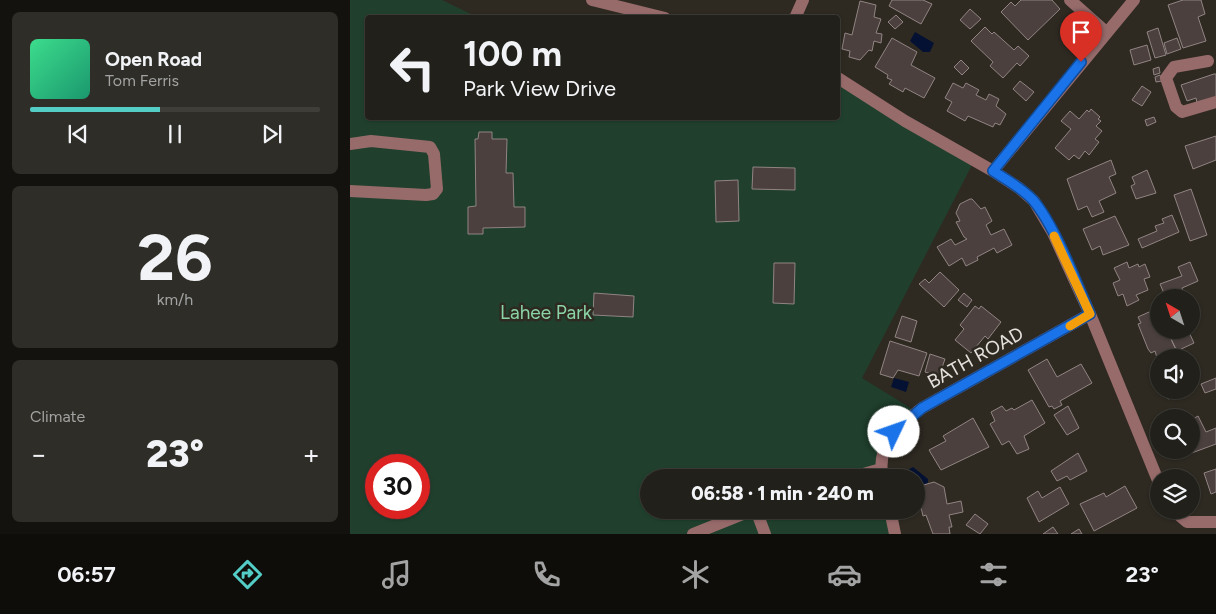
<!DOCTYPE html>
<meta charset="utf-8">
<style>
:root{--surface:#22201a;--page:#2e2d27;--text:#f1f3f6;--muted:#a2a3a2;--line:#3f3e39;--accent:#54cdc7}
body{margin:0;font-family:Figtree,sans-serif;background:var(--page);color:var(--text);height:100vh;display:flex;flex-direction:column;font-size:19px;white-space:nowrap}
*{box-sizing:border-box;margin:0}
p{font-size:16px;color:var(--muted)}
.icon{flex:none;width:28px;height:28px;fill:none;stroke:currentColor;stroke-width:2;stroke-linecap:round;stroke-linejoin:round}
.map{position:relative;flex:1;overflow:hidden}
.side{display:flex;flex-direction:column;gap:12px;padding:12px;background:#13120e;width:350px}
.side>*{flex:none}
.hud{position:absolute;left:15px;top:15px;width:475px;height:105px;border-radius:5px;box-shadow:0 1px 4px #0004,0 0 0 1px var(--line);background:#22201a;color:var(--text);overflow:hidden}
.needle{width:32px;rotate:321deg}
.tools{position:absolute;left:800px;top:289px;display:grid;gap:10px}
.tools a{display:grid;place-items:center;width:50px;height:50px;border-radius:50%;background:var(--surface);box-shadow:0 1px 4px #0004,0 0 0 1px var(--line);font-size:25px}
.speed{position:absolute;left:15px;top:454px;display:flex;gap:10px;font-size:25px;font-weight:700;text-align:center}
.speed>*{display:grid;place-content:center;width:65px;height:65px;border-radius:50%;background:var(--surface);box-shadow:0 1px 4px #0004,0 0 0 1px var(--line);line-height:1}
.speed .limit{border:8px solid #d22;background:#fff;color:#111}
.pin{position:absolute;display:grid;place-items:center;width:42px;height:42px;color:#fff;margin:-51px -21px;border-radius:50% 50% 50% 0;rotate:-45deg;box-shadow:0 0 5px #0007}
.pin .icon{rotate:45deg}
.me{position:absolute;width:55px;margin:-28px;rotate:48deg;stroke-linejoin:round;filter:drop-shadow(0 0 4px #0008)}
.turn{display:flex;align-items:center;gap:18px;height:105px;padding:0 15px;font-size:22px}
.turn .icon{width:65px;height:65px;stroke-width:2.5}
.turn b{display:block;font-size:35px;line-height:42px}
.big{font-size:38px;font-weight:800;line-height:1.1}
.side .card{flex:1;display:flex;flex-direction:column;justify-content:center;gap:8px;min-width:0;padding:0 18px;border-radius:8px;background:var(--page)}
.side .dial{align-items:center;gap:0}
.dial b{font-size:65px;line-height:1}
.song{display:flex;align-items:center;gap:15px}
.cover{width:60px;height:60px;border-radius:8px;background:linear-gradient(135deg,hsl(150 70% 55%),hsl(160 70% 35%))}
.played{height:5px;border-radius:2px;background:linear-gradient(90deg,var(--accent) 45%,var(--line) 45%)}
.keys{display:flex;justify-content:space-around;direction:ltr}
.heat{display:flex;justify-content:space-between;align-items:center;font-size:28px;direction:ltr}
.trip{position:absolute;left:290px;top:469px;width:285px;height:50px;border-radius:25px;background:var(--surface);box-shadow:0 1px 4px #0004,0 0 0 1px var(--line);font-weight:800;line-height:50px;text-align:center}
.menu{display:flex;height:80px;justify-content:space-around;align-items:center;background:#0e0d0a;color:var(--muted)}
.menu .icon{width:35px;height:35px}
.menu .current{color:var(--accent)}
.menu b{font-size:22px;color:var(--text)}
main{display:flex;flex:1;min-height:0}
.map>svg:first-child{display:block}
.green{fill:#20402d;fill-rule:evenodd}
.water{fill:#041132}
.building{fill:#4b403e;stroke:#918483}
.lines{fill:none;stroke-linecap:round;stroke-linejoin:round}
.minor{stroke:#986b6b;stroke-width:12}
.route-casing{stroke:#114b97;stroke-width:12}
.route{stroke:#1a73e8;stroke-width:9}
.slow{stroke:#f59e0b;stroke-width:9}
.labels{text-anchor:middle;stroke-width:5;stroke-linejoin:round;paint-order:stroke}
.park-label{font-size:19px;fill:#8bd4a6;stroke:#2e2a22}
.street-label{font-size:19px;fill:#e5e2dd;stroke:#2e2a22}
</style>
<main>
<section class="side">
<div class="card">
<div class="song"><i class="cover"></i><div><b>Open Road</b><p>Tom Ferris</p></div></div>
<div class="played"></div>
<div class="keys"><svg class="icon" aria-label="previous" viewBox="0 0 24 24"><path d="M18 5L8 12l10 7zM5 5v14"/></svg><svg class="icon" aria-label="pause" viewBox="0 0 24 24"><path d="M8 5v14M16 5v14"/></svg><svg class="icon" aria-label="next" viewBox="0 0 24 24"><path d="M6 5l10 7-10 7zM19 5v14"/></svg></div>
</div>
<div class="card dial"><b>26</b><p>km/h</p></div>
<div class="card"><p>Climate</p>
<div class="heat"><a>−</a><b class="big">23°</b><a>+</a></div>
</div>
</section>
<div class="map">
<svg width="866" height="534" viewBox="0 0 866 534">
<rect width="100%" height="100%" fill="#2e2a22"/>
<path class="green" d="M 0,0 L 92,0 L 127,17 L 18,18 L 18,118 L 488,118 L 488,78 L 624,161 L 512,378 L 567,412 L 545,432 L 533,477 L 299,478 L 299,510 L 541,510 L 546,534 L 0,534 ZM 26,465 L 69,465 L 69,508 L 26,508 Z"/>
<path class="water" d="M 565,32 L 584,43 L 580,52 L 573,52 L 560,41 Z
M 544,378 L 559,382 L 556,392 L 541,387 Z
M 563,467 L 578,479 L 578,483 L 566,487 L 566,478 L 561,477 L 558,470 Z"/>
<path class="building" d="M 542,0 L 573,0 L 582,4 L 571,24 L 539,6 Z
M 671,0 L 702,0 L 710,9 L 678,40 L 651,12 L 661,2 L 665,6 Z
M 833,0 L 851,0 L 855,14 L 848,17 L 856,41 L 833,48 L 818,5 Z
M 510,1 L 526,5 L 524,17 L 531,19 L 526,33 L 532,34 L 531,43 L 524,41 L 522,51 L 519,50 L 510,60 L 499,57 L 500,51 L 492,49 L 495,33 L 502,35 Z
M 620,9 L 631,19 L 620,29 L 610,20 Z
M 546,15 L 553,22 L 545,29 L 538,22 Z
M 635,27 L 642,34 L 644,32 L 664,50 L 668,46 L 679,56 L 670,66 L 667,63 L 653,78 L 640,66 L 643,62 L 621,41 Z
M 808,28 L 816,55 L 805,58 L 797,32 Z
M 542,38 L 567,52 L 561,65 L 585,78 L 574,98 L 555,88 L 553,92 L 539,84 L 542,80 L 537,78 L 538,75 L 525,67 Z
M 827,38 L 831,49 L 817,54 L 814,43 Z
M 797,45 L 801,60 L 784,65 L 780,50 Z
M 611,60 L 619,68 L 612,75 L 604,67 Z
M 809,67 L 810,73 L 804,75 L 803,69 Z
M 864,74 L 866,74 L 866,99 L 847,103 L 846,98 L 837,101 L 831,85 Z
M 810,75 L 812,81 L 806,82 L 805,77 Z
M 670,81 L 684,92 L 676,101 L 663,89 Z
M 603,83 L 613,88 L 616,83 L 629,90 L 626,95 L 636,100 L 639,94 L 649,99 L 646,106 L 656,114 L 650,125 L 645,123 L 643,127 L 618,116 L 615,121 L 597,111 L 602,102 L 595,98 Z
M 792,86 L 801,92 L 792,106 L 782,100 Z
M 741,109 L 750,117 L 748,119 L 751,121 L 746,126 L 752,131 L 745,139 L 749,142 L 739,155 L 735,151 L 729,159 L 724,155 L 719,160 L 705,148 L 721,129 L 711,121 L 720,111 L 729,119 L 737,110 L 739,112 Z
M 804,117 L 806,122 L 797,126 L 795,120 Z
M 129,132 L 142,132 L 142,139 L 157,139 L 156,173 L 163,173 L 164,207 L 175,207 L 175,227 L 133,228 L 133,234 L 118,234 L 118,207 L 126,206 L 125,139 L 128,139 Z
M 866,136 L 866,160 L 843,169 L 835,146 Z
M 761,160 L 766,174 L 759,177 L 766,193 L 749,201 L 754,212 L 742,217 L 737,206 L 728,210 L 717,179 Z
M 403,167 L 445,168 L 445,190 L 402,189 Z
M 797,170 L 806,193 L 786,199 L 781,186 L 785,184 L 782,177 Z
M 388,180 L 389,221 L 366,222 L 365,181 Z
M 841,189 L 857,235 L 840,241 L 824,195 Z
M 620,199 L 622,199 L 631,209 L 635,207 L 642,221 L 636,225 L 641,235 L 654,229 L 662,245 L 647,253 L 644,248 L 627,257 L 628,260 L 616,266 L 612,258 L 599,266 L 587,247 L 601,239 L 605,245 L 617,239 L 614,237 L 606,222 L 610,221 L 606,213 L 610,204 Z
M 822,215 L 829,232 L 792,248 L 788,239 L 807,231 L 805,226 L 814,223 L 812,219 Z
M 765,216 L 779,245 L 753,255 L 750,246 L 742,250 L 733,229 Z
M 777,262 L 779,268 L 788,264 L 789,267 L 795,264 L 800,277 L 794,279 L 798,290 L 786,295 L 789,300 L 777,306 L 773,294 L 768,296 L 763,283 L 770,280 L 764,268 Z
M 840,262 L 848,281 L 832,288 L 834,293 L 824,298 L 816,298 L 810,284 L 832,276 L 828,267 Z
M 424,263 L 445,263 L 444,304 L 423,303 Z
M 590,272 L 609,290 L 594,307 L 569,284 L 575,279 L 579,283 Z
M 244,293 L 284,296 L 283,317 L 243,315 Z
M 614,293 L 622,300 L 617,307 L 608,300 Z
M 625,306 L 629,309 L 631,306 L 651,322 L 638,339 L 635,336 L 621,353 L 605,340 L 614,329 L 610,325 Z
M 799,312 L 802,318 L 809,315 L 809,330 L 817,330 L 826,350 L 807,358 L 805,351 L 801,353 L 798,349 L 788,324 L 791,323 L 788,317 Z
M 552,316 L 567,321 L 561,342 L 545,337 Z
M 832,330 L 838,330 L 844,343 L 827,351 L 821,339 L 825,337 L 823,334 Z
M 540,341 L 577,353 L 569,376 L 548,370 L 543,378 L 530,374 Z
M 580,354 L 595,359 L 589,376 L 575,372 Z
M 697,359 L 707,377 L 731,364 L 742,383 L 710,401 L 712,405 L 704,409 L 702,406 L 699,407 L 678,370 Z
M 866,378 L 866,389 L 855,393 L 851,384 Z
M 814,390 L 839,390 L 818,399 Z
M 682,400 L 695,423 L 674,436 L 679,449 L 667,454 L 659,441 L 652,445 L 640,424 L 645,421 L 641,412 L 652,406 L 656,411 L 662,408 L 664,410 Z
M 718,406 L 729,428 L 717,435 L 704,415 Z
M 848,416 L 856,432 L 866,428 L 866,444 L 839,454 L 838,450 L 841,450 L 841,420 Z
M 623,418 L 639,447 L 591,470 L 579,450 L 596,441 L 593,436 Z
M 728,453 L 737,471 L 720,480 L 717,476 L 707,481 L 701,471 Z
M 866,469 L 866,492 L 861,494 L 854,473 Z
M 584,482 L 594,487 L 597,504 L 611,501 L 613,512 L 599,515 L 602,527 L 599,527 L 600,534 L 583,534 L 576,515 L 573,516 L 569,499 L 573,498 L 570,486 Z
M 775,486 L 787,508 L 744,531 L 730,504 L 754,493 L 756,497 Z
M 710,487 L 719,504 L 689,522 L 677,498 L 688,491 L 692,498 Z
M 625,514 L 638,524 L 630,534 L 616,525 Z
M 703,527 L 708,534 L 693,534 Z
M 729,529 L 732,534 L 721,534 Z"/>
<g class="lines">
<path class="minor" d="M 242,0 L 315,18
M 720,0 L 756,32
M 445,18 L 453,0
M 858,61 L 824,67 L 816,78 L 826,107 L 832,112 L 866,102
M 488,78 L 555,121 L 643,171 L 669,188 L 684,201 L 703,233 L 740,314 L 809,483
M 0,144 L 21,141 L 80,147 L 84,154 L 87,189 L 83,194 L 76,195 L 0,191
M 643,171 L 784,0
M 499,478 L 531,469
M 533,478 C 525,446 549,425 572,408 L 740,314
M 406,510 L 415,534
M 540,510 L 545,534
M 823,510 L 837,522 L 866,522
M 343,534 L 403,510"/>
</g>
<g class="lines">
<g class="route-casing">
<path id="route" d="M 544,432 L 572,408 L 740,314 C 726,282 705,226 683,200 C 672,188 657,180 643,171 L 731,62"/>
</g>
<use href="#route" class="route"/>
<path class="slow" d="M 704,236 L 740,314 L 720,326"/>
</g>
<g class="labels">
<g class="park-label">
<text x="196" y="319">Lahee Park</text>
</g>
<g class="street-label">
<text transform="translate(625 357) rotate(-29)" y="7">BATH ROAD</text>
</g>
</g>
</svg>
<div class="tools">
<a><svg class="needle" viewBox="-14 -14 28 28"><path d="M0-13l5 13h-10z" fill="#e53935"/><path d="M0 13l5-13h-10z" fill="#a2a3a2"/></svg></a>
<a><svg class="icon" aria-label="sound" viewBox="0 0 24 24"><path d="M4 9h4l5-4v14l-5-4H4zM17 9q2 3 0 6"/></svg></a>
<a><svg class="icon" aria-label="search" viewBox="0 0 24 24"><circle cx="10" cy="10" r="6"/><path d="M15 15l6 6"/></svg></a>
<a><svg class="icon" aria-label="layers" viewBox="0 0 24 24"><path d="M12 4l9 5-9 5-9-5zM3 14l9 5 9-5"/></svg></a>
</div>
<div class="speed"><div class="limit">30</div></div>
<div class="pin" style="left:731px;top:62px;background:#d93025"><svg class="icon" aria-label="arrive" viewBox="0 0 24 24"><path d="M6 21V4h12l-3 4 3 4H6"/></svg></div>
<svg class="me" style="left:544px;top:432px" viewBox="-20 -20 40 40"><circle r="19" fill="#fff"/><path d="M0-13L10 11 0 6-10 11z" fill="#1a73e8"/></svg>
<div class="trip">06:58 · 1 min · 240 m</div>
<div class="hud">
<div class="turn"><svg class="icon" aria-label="left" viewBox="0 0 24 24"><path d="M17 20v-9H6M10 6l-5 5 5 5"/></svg><div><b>100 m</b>Park View Drive</div></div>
</div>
</div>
</main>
<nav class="menu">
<b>06:57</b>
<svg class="icon current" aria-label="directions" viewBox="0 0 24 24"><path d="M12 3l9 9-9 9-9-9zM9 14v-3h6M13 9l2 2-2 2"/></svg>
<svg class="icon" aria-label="music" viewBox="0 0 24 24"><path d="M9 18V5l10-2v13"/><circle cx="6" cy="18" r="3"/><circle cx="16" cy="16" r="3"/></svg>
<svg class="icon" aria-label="phone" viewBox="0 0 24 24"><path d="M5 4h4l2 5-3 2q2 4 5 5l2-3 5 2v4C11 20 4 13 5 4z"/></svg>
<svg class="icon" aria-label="climate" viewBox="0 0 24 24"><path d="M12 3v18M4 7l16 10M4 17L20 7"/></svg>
<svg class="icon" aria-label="car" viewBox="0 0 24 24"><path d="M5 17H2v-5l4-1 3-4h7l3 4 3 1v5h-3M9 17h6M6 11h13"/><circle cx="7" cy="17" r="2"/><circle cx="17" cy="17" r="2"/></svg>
<svg class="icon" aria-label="filters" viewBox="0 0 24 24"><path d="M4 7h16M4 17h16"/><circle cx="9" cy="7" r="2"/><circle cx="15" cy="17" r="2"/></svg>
<b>23°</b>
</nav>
